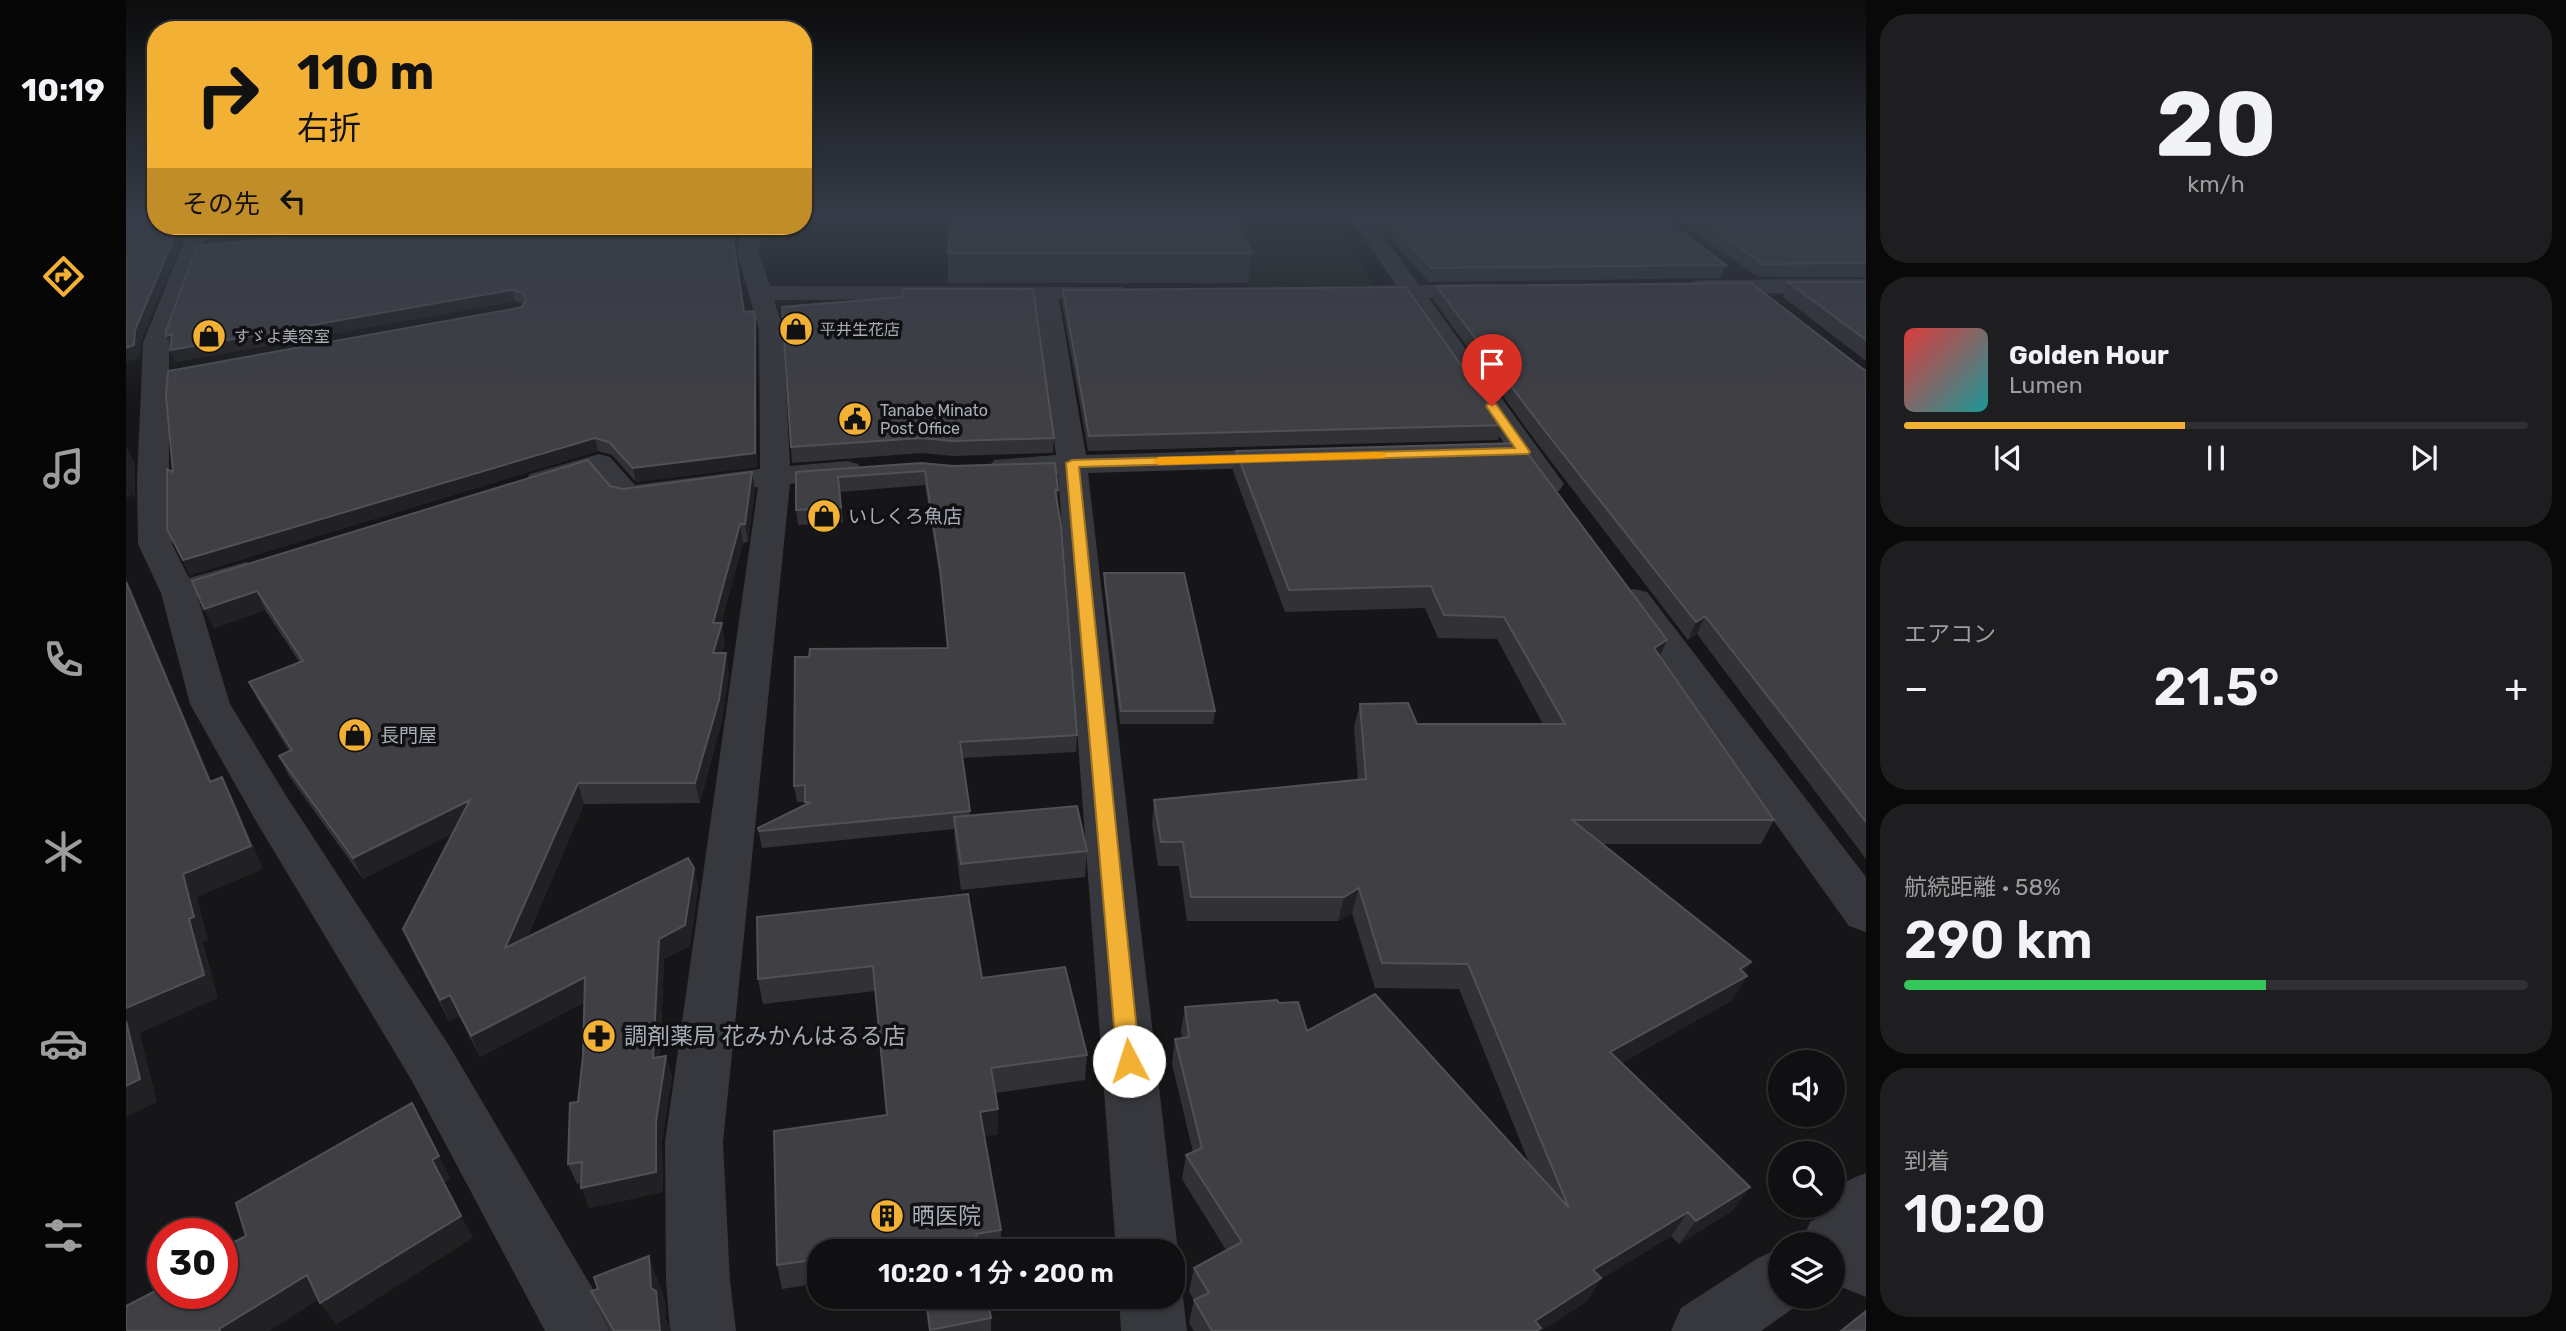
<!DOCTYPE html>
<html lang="ja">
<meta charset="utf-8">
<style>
:root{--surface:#101012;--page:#1e1e20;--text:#f1f3f6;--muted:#9c9d9f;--line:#303032;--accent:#f2b134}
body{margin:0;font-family:Rubik,"Noto Sans JP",sans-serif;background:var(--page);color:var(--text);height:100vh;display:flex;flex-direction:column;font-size:26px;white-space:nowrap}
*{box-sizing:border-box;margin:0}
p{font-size:23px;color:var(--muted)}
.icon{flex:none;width:38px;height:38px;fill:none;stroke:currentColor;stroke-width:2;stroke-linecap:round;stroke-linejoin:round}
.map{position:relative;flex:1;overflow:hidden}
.sheet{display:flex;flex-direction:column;gap:14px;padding:14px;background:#09090a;width:700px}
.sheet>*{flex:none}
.top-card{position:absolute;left:21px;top:21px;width:665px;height:214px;border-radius:28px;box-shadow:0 2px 5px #0004,0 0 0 2px var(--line);background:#f2b134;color:#111;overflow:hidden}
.controls{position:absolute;left:1642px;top:1050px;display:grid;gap:14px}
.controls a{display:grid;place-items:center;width:77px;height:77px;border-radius:50%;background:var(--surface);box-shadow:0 2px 5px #0004,0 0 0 2px var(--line);font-size:35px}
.speed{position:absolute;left:21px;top:1218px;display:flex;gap:14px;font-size:35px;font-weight:700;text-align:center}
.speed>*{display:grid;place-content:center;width:91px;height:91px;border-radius:50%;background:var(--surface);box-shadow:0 2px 5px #0004,0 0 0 2px var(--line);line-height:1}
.speed .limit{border:10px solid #d22;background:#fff;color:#111}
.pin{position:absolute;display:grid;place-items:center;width:60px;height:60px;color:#fff;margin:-72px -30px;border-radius:50% 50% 50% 0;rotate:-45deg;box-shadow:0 0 7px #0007}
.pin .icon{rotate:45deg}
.me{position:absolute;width:77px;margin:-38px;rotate:355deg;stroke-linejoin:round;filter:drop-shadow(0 0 5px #0008)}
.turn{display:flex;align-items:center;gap:24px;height:147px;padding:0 35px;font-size:32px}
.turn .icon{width:91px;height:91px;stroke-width:2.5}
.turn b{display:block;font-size:49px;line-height:60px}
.then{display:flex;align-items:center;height:66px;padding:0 35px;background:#0003;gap:14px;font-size:26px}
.big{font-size:52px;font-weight:600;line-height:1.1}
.sheet .card{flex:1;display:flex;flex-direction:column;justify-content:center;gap:10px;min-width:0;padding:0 24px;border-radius:28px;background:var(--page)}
.sheet .dial{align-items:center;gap:0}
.dial b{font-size:91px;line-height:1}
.song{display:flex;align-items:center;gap:21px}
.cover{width:84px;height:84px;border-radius:10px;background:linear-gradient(135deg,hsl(0 70% 55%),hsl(180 70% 35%))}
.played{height:7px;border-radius:4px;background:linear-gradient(90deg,var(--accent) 45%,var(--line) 45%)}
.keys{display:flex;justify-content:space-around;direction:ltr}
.heat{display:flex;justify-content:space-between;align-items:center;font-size:38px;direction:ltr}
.charge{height:10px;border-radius:5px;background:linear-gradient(90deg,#34c759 58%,var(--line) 0)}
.trip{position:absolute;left:681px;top:1239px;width:378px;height:70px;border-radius:28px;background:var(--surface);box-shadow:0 2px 5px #0004,0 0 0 2px var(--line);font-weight:600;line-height:70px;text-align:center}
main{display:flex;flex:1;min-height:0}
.tabs{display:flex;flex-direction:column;width:126px;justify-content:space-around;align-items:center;background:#060607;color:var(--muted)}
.tabs .icon{width:49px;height:49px}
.tabs .current{color:var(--accent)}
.tabs b{font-size:32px;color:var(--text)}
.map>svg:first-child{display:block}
.green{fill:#1c231d}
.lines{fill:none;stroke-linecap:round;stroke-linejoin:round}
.minor{fill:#37383d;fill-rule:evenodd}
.tertiary{fill:#37383d;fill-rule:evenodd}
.wall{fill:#323236}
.shaded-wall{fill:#212124}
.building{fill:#3f3f44;stroke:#4f5156;stroke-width:2}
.route{fill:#f2b134;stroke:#9d7322;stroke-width:2}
.slow{fill:#f59e0b}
.labels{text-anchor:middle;stroke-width:7;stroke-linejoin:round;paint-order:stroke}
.far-poi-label{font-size:16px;fill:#a8adb8;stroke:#111113;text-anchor:start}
.poi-label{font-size:19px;fill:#a8adb8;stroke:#111113;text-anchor:start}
.near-poi-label{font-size:23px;fill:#a8adb8;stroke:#111113;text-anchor:start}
</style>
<main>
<nav class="tabs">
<b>10:19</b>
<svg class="icon current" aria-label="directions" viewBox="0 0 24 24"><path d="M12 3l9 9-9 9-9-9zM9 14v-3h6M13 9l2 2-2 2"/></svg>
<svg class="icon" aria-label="music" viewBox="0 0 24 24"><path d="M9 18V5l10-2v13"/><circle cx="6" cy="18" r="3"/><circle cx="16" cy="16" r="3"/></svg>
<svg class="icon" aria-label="phone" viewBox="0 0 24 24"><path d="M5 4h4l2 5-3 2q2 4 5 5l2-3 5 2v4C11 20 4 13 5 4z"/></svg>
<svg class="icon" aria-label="climate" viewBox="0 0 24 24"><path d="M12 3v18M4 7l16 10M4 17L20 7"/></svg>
<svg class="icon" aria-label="car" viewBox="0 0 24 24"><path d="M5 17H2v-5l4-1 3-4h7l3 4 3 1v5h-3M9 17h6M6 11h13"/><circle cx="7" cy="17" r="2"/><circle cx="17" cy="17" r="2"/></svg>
<svg class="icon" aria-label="filters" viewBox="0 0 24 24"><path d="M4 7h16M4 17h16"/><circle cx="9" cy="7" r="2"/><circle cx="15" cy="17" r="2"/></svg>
</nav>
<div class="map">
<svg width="1740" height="1331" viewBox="0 0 1740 1331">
<rect width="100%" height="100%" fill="#161618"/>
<path class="green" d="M 1091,216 L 1205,216 L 1251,289 L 1125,289 Z"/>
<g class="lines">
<path class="minor" d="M 64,226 L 84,226 L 43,343 L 43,481 L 46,544 L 63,578 L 120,562 L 132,565 L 137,572 L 132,579 L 72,598 L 104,704 L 159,794 L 324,1047 L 478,1308 L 488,1331 L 419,1331 L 286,1081 L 127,816 L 64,704 L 35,593 L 12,544 L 11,481 L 17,343 Z
M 616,226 L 636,226 L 633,253 L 644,286 L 997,287 L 1001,292 L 997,297 L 989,299 L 933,299 L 960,455 L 1161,449 L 1172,452 L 1176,458 L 1172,464 L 1161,467 L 962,473 L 1052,1251 L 1046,1265 L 1046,1251 L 990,1251 L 932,474 L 879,475 L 868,472 L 864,466 L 868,460 L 930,455 L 909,299 L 648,300 L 657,329 L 664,466 L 721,461 L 732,464 L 736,470 L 732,476 L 664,484 L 597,1142 L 604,1281 L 610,1331 L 544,1331 L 540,1281 L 539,1142 L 632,487 L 501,504 L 490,502 L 467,475 L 415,490 L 404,488 L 399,481 L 404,474 L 473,454 L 484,457 L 509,485 L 634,469 L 633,329 L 611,253 Z
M 1740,279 L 1740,293 L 1574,294 L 1566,292 L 1562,287 L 1566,282 L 1574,280 Z
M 1360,284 L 1368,286 L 1372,291 L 1368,296 L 1245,300 L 1237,298 L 1233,293 L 1237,288 L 1245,286 Z
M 1740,1173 L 1740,1297 L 1718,1288 L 1706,1277 L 1706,1244 L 1675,1244 L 1684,1222 L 1691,1218 L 1701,1206 L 1706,1206 C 1706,1186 1724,1179 1740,1173 Z
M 1654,1248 L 1654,1297 L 1679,1297 L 1676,1302 L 1635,1331 L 1545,1331 L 1555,1308 L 1632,1258 Z
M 1046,1274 L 1057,1297 L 1061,1331 L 995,1331 L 993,1297 L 1046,1297 Z"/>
<path class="tertiary" d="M 1223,216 L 1243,216 L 1433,477 L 1438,484 L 1433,491 L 1422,493 L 1411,491 Z
M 1508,589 L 1521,592 L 1740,877 L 1740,932 L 1723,926 L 1490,600 L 1495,592 Z"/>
</g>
<path class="wall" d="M 810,216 L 1107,216 L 1126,253 L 1122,283 L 822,283 L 822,253 L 825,216 Z
M 1246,216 L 1534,216 L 1600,265 L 1594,278 L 1302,282 Z
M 1545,216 L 1740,216 L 1740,277 L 1632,277 Z
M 266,226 L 609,226 L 608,243 L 618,312 L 629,317 L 630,329 L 631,467 L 510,482 L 486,455 L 472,451 L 64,575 L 41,529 L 47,472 L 396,307 L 398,304 L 389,301 L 50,362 L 44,350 Z
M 1662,282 L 1740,282 L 1740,361 L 1657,297 Z
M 1310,286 L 1740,370 L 1740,859 L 1571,634 L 1562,640 L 1411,443 L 1307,300 Z
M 937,290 L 1377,425 L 1372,440 L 962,451 L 936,303 Z
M 656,307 L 928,438 L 927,453 L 827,456 L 796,453 L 666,463 Z
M 1110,451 L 1541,640 L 1534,656 L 1648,820 L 1635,844 L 1477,844 L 1621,976 L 1606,1000 L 1495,1063 L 1624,1187 L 1606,1211 L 1553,1244 L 1545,1236 L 1475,1279 L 1461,1301 L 1415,1331 L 1068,1331 L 1063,1323 L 1068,1300 L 1063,1291 L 1068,1268 L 1100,1250 L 1056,1179 L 1060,1155 L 1067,1152 L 1046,1064 L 1049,1039 L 1056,1038 L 1055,1031 L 1059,1007 L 1153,1003 L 1181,1031 L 1403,1163 L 1333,989 L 1249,988 L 1226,913 L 1212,921 L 1061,921 L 1053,866 L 1032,866 L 1026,824 L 1028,800 L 1232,780 L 1228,727 L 1234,704 L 1291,724 L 1417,724 L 1371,639 L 1312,638 L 1299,608 L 1159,612 L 1107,471 Z
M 795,463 L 932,490 L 931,504 L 951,735 L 950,752 L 836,758 L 844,816 L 961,851 L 959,877 L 835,890 L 829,843 L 828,829 L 636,848 L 632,828 L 679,805 L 679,802 L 671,802 L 668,786 L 683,657 L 821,648 L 815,584 L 799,485 L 714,492 L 717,522 L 672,525 L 670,510 L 670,472 Z
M 626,472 L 629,490 L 622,542 L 617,543 L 595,623 L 599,643 L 596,653 L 603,673 L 596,720 L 574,803 L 458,804 L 401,937 L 568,868 L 572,888 L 564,946 L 538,959 L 534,1057 L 540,1056 L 546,1076 L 536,1142 L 537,1192 L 463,1208 L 455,1183 L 451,1184 L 442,1164 L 452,1102 L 457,1056 L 458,1002 L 354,1057 L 333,1016 L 323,1021 L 286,950 L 277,929 L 327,833 L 237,879 L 163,776 L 153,756 L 163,751 L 133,702 L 123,682 L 174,663 L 139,610 L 88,628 L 78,609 L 484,486 L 497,489 Z
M 978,573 L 1089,711 L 1087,724 L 994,724 L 978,585 Z
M 631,917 L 856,978 L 961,1055 L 959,1080 L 869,1093 L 872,1134 L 858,1136 L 875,1230 L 875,1251 L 693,1251 L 693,1283 L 656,1289 L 651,1265 L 761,1115 L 749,991 L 637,1004 L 632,979 Z
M 465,1291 L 539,1300 L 540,1319 L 545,1331 L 482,1331 Z
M 798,1297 L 861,1297 L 865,1318 L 865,1331 L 803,1331 Z"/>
<path class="shaded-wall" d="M 53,226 L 62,226 L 15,342 L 14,358 L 0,362 L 0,348 L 9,330 Z
M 102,226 L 208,226 L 83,239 L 78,228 Z
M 607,226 L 609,226 L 608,244 L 606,233 Z
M 386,290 L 389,301 L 50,362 L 44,350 Z
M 629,317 L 630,329 L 631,467 L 510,482 L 507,468 Z
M 46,334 L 46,348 L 40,336 Z
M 469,438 L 472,451 L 64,575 L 57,560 Z
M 0,445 L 9,464 L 9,500 L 0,483 Z
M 626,472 L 629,490 L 622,542 L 619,524 Z
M 0,484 L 6,495 L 0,498 Z
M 614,524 L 617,543 L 590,643 L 587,623 Z
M 0,577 L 96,805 L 84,782 L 0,582 Z
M 131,591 L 139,610 L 88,628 L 78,609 Z
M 1579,616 L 1571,634 L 1562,640 L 1570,622 Z
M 596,623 L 599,643 L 590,673 L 587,653 Z
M 1541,640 L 1531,662 L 1528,648 Z
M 600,653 L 603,673 L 596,720 L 574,803 L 569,783 Z
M 96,777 L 108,800 L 137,869 L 71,897 L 82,940 L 77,942 L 92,998 L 14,1033 L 31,1102 L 0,1117 L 0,1008 L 63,919 L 57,874 Z
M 452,783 L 458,804 L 387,968 L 379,948 Z
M 344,800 L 352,820 L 237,879 L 227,858 Z
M 568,868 L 572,888 L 564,946 L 538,959 L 533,1079 L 527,1058 L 533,939 Z
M 1233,888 L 1226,913 L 1212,921 L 1218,897 Z
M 1625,962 L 1615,979 L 1621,976 L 1606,1000 L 1471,1076 L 1484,1052 Z
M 459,977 L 466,997 L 354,1057 L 345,1036 Z
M 324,995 L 333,1016 L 323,1021 L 314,1000 Z
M 540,1056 L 546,1076 L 536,1142 L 537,1192 L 463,1208 L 455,1188 L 530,1121 Z
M 286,1103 L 325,1179 L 318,1183 L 347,1238 L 210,1325 L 194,1303 Z
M 872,1109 L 872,1134 L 855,1137 L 854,1112 Z
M 1624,1187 L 1606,1211 L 1553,1244 L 1570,1221 Z
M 1562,1212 L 1545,1236 L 1475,1279 L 1461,1301 L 1415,1331 L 1403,1331 L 1409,1321 L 1467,1270 Z
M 523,1256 L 539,1300 L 540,1319 L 545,1331 L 534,1331 L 525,1288 Z
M 181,1275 L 197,1297 L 143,1331 L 94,1331 L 93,1329 Z"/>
<path class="building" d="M 13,216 L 30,216 L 30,226 L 53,226 L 9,330 L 8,345 L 0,348 L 0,218 Z
M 825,216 L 1107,216 L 1126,253 L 822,253 Z
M 1260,216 L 1534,216 L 1600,265 L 1305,268 Z
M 1568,216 L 1740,216 L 1740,263 L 1637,264 Z
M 79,226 L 102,226 L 78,228 Z
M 266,226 L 607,226 L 606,233 L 618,312 L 627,311 L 629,317 L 629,453 L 507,468 L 483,442 L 469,438 L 57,560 L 41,529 L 41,469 L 47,472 L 40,396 L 42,371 L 387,309 L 396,307 L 400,300 L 397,293 L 386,290 L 44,350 L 46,334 L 40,336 L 40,331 L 71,246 Z
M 1662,282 L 1740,282 L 1740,340 Z
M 1625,283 L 1737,369 L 1740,370 L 1740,822 L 1579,616 L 1570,622 L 1416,427 L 1310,286 Z
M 1280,287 L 1377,425 L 963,436 L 937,290 Z
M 777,289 L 907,289 L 928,438 L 827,441 L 795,438 L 665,447 L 656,307 L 776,297 Z
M 1394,443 L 1541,640 L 1528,648 L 1648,820 L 1446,820 L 1625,962 L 1614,969 L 1621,976 L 1484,1052 L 1624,1187 L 1570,1221 L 1562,1212 L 1467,1270 L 1475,1278 L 1409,1321 L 1415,1328 L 1410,1331 L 1086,1331 L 1068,1300 L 1083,1293 L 1068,1268 L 1116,1242 L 1060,1155 L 1076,1148 L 1049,1039 L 1063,1037 L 1059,1007 L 1151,1000 L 1153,1003 L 1172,1002 L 1181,1031 L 1249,994 L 1443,1208 L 1342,964 L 1256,963 L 1233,888 L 1218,897 L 1065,897 L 1057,842 L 1035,842 L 1028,800 L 1240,779 L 1234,704 L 1282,703 L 1291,724 L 1439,724 L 1378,617 L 1318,615 L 1305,586 L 1163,590 L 1110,451 Z
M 462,460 L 484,486 L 497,489 L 626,472 L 619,524 L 614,524 L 587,623 L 596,623 L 587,653 L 600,653 L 593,700 L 569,783 L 452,783 L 379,948 L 562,858 L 568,868 L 559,925 L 533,939 L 527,1058 L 540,1056 L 530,1121 L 530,1172 L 455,1188 L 456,1162 L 442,1164 L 444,1103 L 452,1102 L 457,1056 L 459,977 L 345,1036 L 324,995 L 314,1000 L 277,929 L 344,800 L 227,858 L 153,756 L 166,750 L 123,682 L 177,661 L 131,591 L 78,609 L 66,581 Z
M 795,463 L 827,466 L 929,463 L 932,490 L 929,490 L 935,525 L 951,735 L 834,742 L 844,811 L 633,831 L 632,828 L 685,802 L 679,802 L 679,785 L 668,786 L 669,657 L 683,657 L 684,649 L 822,648 L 814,569 L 799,471 L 712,477 L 715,507 L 670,510 L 670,472 Z
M 978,573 L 1058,573 L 1089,711 L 995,711 Z
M 0,582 L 84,782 L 96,777 L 125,846 L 57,874 L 68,917 L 63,919 L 78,975 L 0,1008 Z
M 951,806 L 961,851 L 835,864 L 828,817 Z
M 842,894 L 856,978 L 939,967 L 961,1055 L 865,1068 L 872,1109 L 854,1112 L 875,1230 L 850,1234 L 853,1251 L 794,1251 L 793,1243 L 740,1251 L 693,1251 L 693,1259 L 651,1265 L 648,1131 L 761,1115 L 747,966 L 632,979 L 631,917 Z
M 0,1021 L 14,1079 L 0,1086 Z
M 286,1103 L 313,1156 L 306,1160 L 335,1216 L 194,1303 L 181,1275 L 93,1329 L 94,1331 L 0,1331 L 0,1306 L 37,1287 L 37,1293 L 96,1293 L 96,1248 L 120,1236 L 110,1203 Z
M 523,1256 L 525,1288 L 530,1291 L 534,1331 L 488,1331 L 465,1291 L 472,1289 L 468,1277 Z
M 800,1297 L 861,1297 L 865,1318 L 804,1330 Z
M 1740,1311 L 1740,1331 L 1715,1331 Z"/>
<linearGradient id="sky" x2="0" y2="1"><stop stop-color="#0c0c0d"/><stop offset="0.54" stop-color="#363c48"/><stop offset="1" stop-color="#363c48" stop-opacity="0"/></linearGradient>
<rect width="1740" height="402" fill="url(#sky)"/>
<path class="route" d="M 1362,404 L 1370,404 L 1404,452 L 1402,454 L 953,467 L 1014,1061 L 1011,1068 L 1003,1071 L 995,1068 L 991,1061 L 940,463 L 946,460 L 1389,448 L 1360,406 Z"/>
<path class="slow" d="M 1254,452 L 1259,453 L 1259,458 L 1033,465 L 1027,461 L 1033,457 Z"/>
<defs>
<g id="shop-disc" transform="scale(1.75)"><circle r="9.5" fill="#f2b134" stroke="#111113"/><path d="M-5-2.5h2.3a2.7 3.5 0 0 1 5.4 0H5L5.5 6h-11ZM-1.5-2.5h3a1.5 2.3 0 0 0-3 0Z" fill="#111"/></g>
<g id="civic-disc" transform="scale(1.75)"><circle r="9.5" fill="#f2b134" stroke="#111113"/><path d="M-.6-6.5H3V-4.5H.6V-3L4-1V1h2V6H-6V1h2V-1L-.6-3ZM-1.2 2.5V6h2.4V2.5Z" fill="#111"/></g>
<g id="pharmacy-disc" transform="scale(1.75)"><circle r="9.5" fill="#f2b134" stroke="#111113"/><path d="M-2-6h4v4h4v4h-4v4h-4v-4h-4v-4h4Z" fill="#111"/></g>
<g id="building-disc" transform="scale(1.75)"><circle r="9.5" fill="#f2b134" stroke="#111113"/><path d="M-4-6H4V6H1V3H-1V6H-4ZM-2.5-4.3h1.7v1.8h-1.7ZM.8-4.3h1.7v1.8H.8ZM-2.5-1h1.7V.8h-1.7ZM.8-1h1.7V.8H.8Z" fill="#111"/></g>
</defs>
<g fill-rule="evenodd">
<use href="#shop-disc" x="670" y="329"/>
<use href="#shop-disc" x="83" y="336"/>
<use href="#civic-disc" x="729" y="419"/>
<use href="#shop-disc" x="698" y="516"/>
<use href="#shop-disc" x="229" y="735"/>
<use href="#pharmacy-disc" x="473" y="1036"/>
<use href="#building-disc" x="761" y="1216"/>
</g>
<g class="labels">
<g class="far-poi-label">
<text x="694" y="335">平井生花店</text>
<text x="108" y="342">すゞよ美容室</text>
<text x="754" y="416">Tanabe Minato<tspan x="754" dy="18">Post Office</tspan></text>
</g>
<g class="poi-label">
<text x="722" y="523">いしくろ魚店</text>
<text x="254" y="742">長門屋</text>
</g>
<g class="near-poi-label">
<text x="498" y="1044">調剤薬局 花みかんはるる店</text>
<text x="786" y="1224">晒医院</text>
</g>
</g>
</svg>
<div class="controls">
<a><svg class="icon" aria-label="sound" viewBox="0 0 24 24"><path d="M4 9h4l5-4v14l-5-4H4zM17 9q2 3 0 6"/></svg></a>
<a><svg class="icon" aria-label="search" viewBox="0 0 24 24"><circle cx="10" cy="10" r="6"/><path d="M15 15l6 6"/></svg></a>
<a><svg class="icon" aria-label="layers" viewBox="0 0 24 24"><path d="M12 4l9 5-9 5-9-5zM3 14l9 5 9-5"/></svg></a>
</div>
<div class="speed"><div class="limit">30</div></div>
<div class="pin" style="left:1366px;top:406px;background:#d93025"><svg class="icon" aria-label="arrive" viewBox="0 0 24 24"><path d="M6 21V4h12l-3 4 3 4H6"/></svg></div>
<svg class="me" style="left:1003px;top:1061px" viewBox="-20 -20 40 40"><circle r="19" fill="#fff"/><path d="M0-13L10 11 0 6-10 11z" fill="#f2b134"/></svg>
<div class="trip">10:20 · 1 分 · 200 m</div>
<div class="top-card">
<div class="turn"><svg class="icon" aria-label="right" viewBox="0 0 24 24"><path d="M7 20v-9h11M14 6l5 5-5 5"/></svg><div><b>110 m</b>右折</div></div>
<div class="then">その先<svg class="icon" aria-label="left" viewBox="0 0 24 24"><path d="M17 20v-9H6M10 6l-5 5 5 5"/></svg></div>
</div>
</div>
<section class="sheet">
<div class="card dial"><b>20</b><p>km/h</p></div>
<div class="card">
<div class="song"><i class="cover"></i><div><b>Golden Hour</b><p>Lumen</p></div></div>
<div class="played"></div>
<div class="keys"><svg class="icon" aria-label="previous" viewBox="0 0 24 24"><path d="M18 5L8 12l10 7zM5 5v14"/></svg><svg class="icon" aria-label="pause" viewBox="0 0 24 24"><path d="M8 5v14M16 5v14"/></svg><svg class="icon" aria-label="next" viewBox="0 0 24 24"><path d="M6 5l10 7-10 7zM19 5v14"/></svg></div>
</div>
<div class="card"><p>エアコン</p>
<div class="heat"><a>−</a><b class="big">21.5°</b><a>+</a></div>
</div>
<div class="card"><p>航続距離 · 58%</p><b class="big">290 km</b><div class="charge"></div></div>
<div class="card"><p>到着</p><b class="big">10:20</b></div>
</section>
</main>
